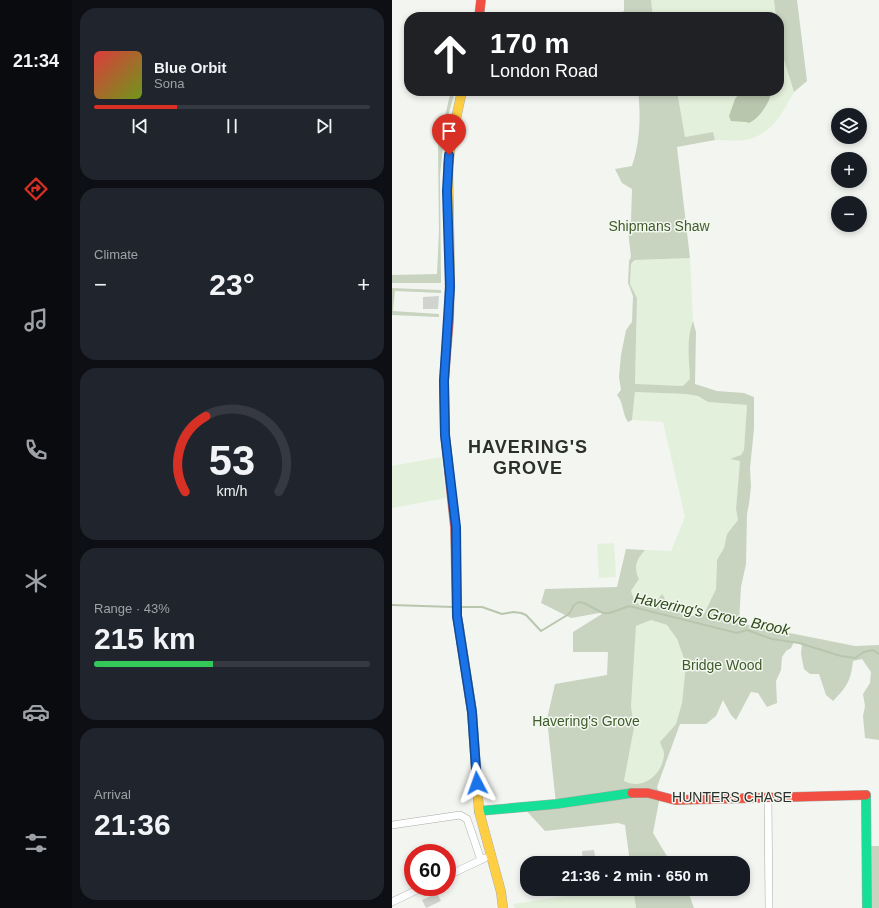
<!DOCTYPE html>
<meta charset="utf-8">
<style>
:root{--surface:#171b24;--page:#20242c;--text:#f1f3f6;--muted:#9ea1a6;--line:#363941;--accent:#d93025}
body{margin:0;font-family:Helvetica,sans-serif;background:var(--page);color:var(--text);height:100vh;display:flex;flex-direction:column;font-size:15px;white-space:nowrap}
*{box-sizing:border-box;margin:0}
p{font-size:13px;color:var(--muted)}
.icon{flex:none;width:22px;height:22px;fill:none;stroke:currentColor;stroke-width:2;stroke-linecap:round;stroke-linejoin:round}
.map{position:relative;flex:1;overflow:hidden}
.panel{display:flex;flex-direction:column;gap:8px;padding:8px;background:#0d0f14;width:320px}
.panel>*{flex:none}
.banner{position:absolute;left:12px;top:12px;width:380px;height:84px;border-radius:16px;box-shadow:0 2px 6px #0003;background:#202124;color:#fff;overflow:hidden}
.controls{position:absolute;left:439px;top:108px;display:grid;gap:8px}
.controls a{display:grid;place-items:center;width:36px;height:36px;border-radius:50%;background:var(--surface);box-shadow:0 2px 6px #0003;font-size:20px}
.speed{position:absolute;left:12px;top:844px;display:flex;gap:8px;font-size:20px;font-weight:700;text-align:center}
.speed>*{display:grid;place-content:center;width:52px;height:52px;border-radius:50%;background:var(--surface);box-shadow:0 2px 6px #0003;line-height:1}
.speed .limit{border:6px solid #d22;background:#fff;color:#111}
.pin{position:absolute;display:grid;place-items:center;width:34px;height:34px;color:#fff;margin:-41px -17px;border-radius:50% 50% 50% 0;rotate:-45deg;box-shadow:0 0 4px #0007}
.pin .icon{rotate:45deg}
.me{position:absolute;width:44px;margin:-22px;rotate:356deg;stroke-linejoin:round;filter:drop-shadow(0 0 3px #0008)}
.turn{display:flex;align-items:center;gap:14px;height:84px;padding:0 20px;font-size:18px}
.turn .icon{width:52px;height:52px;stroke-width:2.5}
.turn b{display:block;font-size:28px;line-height:34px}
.big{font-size:30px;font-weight:800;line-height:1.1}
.panel .widget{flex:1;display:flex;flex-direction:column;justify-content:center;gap:6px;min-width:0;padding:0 14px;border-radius:16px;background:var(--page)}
.panel .dial{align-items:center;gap:0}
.dial svg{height:104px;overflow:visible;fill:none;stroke:var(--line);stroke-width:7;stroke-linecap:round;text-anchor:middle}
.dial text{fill:var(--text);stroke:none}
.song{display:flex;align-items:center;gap:12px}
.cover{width:48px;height:48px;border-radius:6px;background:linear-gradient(135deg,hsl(0 70% 55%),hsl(80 70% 35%))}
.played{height:4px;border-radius:2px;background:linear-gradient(90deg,var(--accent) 30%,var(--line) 30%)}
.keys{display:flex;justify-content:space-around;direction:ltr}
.heat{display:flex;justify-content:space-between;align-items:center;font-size:22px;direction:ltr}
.charge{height:6px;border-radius:3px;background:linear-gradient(90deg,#34c759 43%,var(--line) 0)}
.trip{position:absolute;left:128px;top:856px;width:230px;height:40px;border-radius:16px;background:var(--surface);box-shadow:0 2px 6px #0003;font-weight:800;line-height:40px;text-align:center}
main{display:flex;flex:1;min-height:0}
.tab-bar{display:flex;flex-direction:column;width:72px;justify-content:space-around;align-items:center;background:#090b0e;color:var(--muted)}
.tab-bar .icon{width:28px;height:28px}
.tab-bar .on{color:var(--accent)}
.tab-bar b{font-size:18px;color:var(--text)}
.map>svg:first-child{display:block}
.green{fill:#e3f0db}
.forest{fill:#c8d4c0;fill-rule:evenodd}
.water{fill:#b8c6ae}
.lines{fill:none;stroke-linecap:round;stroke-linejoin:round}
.stream{stroke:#b8c6ae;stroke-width:2}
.building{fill:#d1d3cf}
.street-casing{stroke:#aaaca8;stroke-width:8}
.fast-casing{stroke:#aaaca8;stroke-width:10}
.slow-casing{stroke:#aaaca8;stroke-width:10}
.jam-casing{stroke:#aaaca8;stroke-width:10}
.street{stroke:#fdfefd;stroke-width:7}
.fast{stroke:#16e098;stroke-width:9}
.slow{stroke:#ffcf43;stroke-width:9}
.jam{stroke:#f24e42;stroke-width:9}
.route-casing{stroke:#114b97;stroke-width:10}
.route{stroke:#1a73e8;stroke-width:7}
.labels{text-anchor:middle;stroke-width:3;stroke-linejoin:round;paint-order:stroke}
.park-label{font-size:14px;fill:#3e5b29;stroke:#f2f7ef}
.street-label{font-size:14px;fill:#2d2f2c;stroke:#f2f7ef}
.water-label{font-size:15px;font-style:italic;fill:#2d4817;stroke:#f2f7ef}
.district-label{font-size:18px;font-weight:bold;letter-spacing:1px;fill:#2d2f2c;stroke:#f2f7ef}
</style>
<main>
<nav class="tab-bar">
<b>21:34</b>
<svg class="icon on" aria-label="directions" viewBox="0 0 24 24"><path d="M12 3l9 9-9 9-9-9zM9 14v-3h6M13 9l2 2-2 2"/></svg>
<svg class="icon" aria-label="music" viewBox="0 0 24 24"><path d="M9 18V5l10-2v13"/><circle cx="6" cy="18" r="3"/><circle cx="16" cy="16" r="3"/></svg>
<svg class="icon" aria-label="phone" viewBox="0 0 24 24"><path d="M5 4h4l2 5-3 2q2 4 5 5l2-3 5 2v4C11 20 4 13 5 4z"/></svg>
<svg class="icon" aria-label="climate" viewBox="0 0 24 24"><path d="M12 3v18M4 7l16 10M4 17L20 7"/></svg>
<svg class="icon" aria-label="car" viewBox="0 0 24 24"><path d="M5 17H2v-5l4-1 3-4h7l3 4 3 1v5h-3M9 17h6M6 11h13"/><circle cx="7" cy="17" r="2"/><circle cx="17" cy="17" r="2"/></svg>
<svg class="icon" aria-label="filters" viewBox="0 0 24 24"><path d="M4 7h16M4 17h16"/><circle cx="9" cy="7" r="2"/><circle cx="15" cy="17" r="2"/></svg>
</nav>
<section class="panel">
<div class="widget">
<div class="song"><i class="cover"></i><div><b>Blue Orbit</b><p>Sona</p></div></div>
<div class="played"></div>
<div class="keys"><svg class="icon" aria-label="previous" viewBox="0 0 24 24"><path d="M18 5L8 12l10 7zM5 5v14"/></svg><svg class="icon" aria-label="pause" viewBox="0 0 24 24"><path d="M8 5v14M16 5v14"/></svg><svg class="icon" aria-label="next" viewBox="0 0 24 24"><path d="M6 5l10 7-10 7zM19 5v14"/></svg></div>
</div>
<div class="widget"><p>Climate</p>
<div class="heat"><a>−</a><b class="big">23°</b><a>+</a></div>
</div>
<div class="widget dial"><svg viewBox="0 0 100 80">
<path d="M14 69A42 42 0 1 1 86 69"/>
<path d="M14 69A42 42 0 0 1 30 11" stroke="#d93025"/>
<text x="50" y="56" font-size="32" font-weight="700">53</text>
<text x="50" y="72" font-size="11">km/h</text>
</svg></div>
<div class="widget"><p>Range · 43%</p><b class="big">215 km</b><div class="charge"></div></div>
<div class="widget"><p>Arrival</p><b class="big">21:36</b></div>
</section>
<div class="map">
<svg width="487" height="908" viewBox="0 0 487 908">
<rect width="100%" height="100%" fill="#f3f5f1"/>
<path class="green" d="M 259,0 L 382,0 L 384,17 L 261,17 Z
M 387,36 L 389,50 L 402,92 C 391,112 381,132 358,139 C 348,142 333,140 323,140 L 321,132 L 293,137 L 285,91 L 387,91 Z
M 298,258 L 301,321 C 294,339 297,360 298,379 L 291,386 L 243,385 L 245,298 L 238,284 L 239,264 L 242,263 L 243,260 Z
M 243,392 L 294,394 L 306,396 L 316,402 L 355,405 L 352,450 L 349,455 L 339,459 L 348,461 L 344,509 L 346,520 L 335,534 L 332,548 L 325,560 L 324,589 L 312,614 C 292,617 281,612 270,595 L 261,606 L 255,607 L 243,602 L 239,591 L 247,579 C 241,567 245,559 253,550 L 279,551 L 293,517 L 271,422 L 240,420 Z
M 49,457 L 54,498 L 0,508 L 0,466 Z
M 222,543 L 224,577 L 207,578 L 205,544 Z
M 259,620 L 275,625 L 285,639 L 294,664 L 290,703 L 284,724 L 268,742 C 270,746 272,750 272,754 C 271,774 251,791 232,782 L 242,728 L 239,706 L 244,626 Z
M 219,889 L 241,889 L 244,908 L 123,908 L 121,904 Z"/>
<path class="forest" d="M 232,0 L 259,0 L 261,17 L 219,17 L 232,11 Z
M 382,0 L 405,0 L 415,81 L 402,92 L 389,50 L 387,17 L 384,17 Z
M 59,91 L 63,91 L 53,127 L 48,175 L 49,283 L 0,283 L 0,275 L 45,274 L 47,231 L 46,145 Z
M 246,91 L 285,91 L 293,137 L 321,132 L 323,140 L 285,147 L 298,258 L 243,260 L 239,264 L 238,284 L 245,298 L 243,384 L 291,386 L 298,379 C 297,360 294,339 301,321 L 304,332 L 303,384 L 325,391 L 352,393 L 362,397 L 362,429 L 358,468 L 359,486 L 357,504 L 355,514 L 354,564 L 349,587 L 347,623 L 463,646 L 487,645 L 487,740 L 473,738 L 471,716 L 473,706 L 471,694 L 478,683 L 479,672 L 470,659 L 461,661 C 459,680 455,687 441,701 L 434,695 L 427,674 L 418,674 L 412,669 L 409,654 L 410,644 L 402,642 L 399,648 L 394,651 L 390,657 L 389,670 L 384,681 L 385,703 L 375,707 L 366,693 L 359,692 L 344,720 L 339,715 L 331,700 L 324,716 L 314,724 L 288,724 L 265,787 L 268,796 L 261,833 L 279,863 L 238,863 L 233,825 L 226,823 L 153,831 L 131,807 L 164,804 L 155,719 L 163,684 L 215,675 L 216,652 L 181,652 L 181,632 L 213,612 L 179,618 L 149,603 L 153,589 L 225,587 L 234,549 L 253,550 C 245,559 241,567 247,579 L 239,591 L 243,602 L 255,607 L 261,606 L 270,594 L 278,607 L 298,616 L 312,614 L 324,589 L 325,560 L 332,548 L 335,534 L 346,520 L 344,509 L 348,461 L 338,459 L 349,455 L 352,450 L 355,405 L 316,402 L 306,396 L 294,394 L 243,392 L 240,420 L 236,422 C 230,414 232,403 225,395 L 229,390 L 227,377 L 229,355 L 234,330 L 240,322 L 241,296 L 236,283 L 237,261 L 239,257 L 236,230 L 239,220 L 240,189 L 230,183 L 223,169 L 240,166 C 248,142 249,116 246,91 ZM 259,620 L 275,625 L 285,639 L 294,664 L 290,703 L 284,724 L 268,742 C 269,746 272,750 272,754 C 271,774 251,791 232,781 L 242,728 L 239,706 L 244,626 Z
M 0,288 L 49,290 L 49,293 L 3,291 L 1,311 L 47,314 L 47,317 L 0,315 Z
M 475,846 L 487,846 L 487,908 L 475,908 Z
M 241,889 L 295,889 L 302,908 L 244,908 Z"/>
<path class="water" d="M 349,91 L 379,91 C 379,102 367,118 357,123 L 354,122 L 339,121 L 337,116 L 343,99 Z"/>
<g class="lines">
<path class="stream" d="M 0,605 L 61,607
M 70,607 L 90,607 L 110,614 L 121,612 L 129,613 L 134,615 L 149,631 L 177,614 L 182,605 L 187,602 L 192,603 L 211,613 L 218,613 L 237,606 L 345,633 L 355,630 L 380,639 L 407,643 L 449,656 L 463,658 L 472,652 L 481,650 L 487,654"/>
</g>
<path class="building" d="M 47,296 L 46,309 L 31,309 L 31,297 Z
M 202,850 L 204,863 L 191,863 L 190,851 Z
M 45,893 L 49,901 L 34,908 L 30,900 Z"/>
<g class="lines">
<g class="street-casing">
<path id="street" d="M 376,798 L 377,908
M 0,825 L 68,815 L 75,819 L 89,860
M 55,876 L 93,858
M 0,902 L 31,887"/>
</g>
<g class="fast-casing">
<path id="fast" d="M 474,795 L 475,908
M 87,811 L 164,804 L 240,793"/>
</g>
<g class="slow-casing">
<path id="slow" d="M 58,278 L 56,166 L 60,137 L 70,91
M 67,627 L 80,712 L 87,811 L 109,892 L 111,908"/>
</g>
<g class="jam-casing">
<path id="jam" d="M 87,17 L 89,0
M 58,278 L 57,319 L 52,381 L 53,435 L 63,527 L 65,616 L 67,627
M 240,793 L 256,793 L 283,800 L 474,795"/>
</g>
<use href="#street" class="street"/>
<use href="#fast" class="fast"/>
<use href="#slow" class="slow"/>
<use href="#jam" class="jam"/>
</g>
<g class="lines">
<g class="route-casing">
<path id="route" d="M 57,155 L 55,191 L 58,287 L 52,381 L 53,435 L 64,527 L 65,616 L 80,712 L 85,783"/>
</g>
<use href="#route" class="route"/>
</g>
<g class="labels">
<g class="park-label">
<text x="267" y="231">Shipmans Shaw</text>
<text x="330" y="670">Bridge Wood</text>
<text x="194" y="726">Havering's Grove</text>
</g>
<g class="street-label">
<text x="340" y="802">HUNTERS CHASE</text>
</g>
<g class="water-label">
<text transform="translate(320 614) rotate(12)" y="5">Havering's Grove Brook</text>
</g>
<g class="district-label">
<text x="136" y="453">HAVERING'S<tspan x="136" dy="21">GROVE</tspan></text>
</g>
</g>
</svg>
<div class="controls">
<a><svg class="icon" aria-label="layers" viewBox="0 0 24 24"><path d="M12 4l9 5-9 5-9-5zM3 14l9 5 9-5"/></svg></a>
<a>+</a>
<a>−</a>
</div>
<div class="speed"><div class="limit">60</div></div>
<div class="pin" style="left:57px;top:155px;background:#d93025"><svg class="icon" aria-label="arrive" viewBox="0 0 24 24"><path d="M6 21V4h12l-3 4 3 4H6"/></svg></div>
<svg class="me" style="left:85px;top:783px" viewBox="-20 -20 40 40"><path d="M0-17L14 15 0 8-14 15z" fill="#1a73e8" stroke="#fff" stroke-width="4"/></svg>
<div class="trip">21:36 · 2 min · 650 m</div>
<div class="banner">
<div class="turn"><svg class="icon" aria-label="ahead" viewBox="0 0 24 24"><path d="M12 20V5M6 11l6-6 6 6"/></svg><div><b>170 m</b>London Road</div></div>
</div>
</div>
</main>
